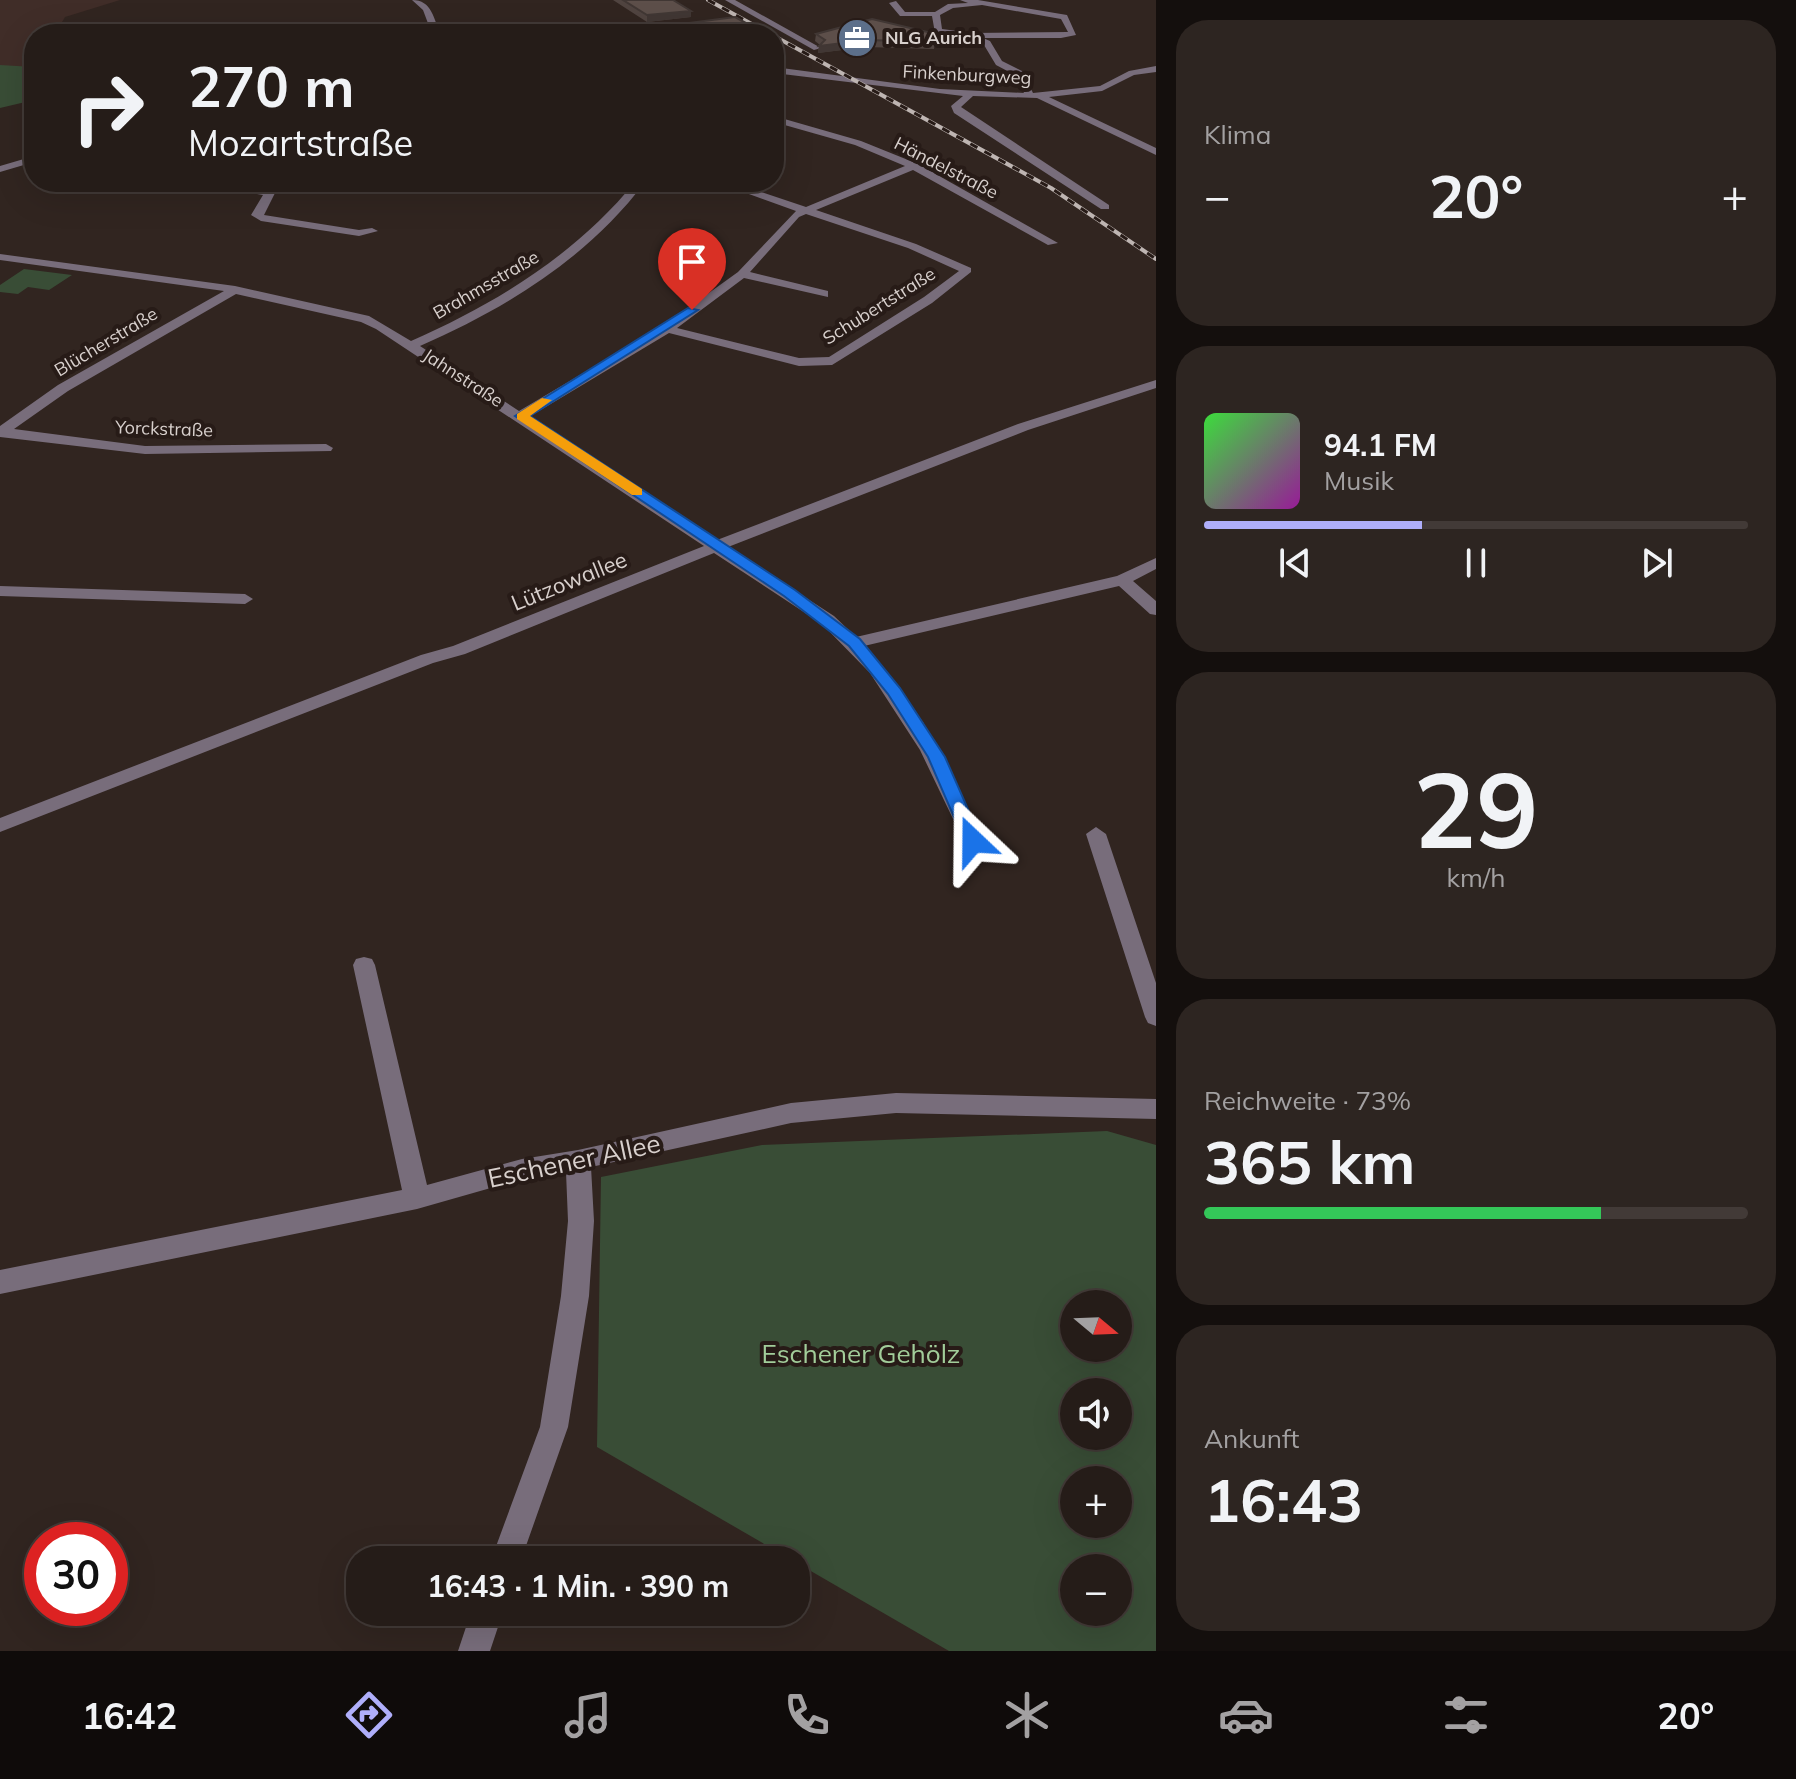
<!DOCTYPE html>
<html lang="de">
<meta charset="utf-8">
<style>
:root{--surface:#251c18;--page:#2d2521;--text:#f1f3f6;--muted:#a3a1a2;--line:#423a37;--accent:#afaefa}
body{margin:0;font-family:Mulish,sans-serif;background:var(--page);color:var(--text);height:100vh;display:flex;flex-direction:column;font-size:30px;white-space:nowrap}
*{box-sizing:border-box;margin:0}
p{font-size:26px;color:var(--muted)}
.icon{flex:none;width:44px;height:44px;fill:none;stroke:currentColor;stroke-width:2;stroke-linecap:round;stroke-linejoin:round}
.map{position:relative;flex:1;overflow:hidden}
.drawer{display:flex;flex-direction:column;gap:20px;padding:20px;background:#140f0d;width:640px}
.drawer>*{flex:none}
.hud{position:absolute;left:24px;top:24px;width:760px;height:168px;border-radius:32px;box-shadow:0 8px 32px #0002,0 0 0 2px var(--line);background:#251c18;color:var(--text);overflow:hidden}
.needle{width:52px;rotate:109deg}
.tools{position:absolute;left:1060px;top:1290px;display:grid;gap:16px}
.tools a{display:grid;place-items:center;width:72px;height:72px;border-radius:50%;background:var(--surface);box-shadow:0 8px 32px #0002,0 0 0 2px var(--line);font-size:40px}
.speed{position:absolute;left:24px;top:1522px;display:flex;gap:16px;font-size:40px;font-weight:700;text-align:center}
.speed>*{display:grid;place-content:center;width:104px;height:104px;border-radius:50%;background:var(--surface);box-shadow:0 8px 32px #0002,0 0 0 2px var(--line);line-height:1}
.speed .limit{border:12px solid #d22;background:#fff;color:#111}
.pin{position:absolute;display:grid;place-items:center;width:68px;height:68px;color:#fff;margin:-82px -34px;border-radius:50% 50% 50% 0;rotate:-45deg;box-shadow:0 0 8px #0007}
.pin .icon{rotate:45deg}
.me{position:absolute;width:88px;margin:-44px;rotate:337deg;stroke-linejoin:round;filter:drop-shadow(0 0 6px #0008)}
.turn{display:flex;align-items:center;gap:28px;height:168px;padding:0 32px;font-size:36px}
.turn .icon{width:104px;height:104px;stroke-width:2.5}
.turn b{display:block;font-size:56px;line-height:68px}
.big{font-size:60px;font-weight:700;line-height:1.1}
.drawer .card{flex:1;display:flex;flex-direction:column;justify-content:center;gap:12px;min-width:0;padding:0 28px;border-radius:32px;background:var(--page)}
.drawer .dial{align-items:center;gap:0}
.dial b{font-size:104px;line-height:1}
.song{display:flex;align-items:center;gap:24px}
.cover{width:96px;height:96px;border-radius:12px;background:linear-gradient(135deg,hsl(120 70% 55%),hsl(300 70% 35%))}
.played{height:8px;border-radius:4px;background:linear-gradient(90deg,var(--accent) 40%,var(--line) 40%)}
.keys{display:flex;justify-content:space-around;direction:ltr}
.heat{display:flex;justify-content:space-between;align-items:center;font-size:44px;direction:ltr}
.charge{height:12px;border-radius:6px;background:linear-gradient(90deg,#34c759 73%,var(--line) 0)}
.trip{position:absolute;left:346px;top:1546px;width:464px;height:80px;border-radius:32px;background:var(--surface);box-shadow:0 8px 32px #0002,0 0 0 2px var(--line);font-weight:700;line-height:80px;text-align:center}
.dock{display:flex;height:128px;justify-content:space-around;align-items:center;background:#0f0b0a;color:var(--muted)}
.dock .icon{width:56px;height:56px}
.dock .active{color:var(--accent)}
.dock b{font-size:36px;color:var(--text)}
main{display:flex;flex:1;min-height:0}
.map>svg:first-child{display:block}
.industrial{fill:#402d28}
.green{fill:#394d36;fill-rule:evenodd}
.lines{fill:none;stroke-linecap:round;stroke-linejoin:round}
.minor{fill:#786d7b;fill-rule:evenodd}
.rail-casing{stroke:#beb5b2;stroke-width:4}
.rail{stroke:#271b17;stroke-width:3;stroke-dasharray:8;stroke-linecap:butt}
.wall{fill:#504440}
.shaded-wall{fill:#413734}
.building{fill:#5d4f4a;stroke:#413734;stroke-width:2}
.route{fill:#1a73e8;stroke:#114b97;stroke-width:2}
.slow{fill:#f59e0b}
.labels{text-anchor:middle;stroke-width:8;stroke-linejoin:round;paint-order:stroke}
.far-poi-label{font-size:18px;font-weight:bold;fill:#d8d0cd;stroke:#271b17;text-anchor:start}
.far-street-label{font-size:18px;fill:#d8d0cd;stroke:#271b17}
.street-label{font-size:22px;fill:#d8d0cd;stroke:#271b17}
.near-street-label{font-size:26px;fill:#d8d0cd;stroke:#271b17}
.near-park-label{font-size:26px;fill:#a2cd9a;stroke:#271b17}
</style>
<main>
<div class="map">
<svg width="1156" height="1651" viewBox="0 0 1156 1651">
<rect width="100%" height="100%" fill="#312520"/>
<path class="industrial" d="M 0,0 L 120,0 L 65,17 L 55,34 L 34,34 L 34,67 L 8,68 L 0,65 Z"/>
<path class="green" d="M 0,65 L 34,67 L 34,100 L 0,108 Z
M 24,269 L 72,275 L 49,290 L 28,287 L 18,294 L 0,292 L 0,285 Z
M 1107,1131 L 1156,1145 L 1156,1651 L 949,1651 L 597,1447 L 601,1177 L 762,1145 ZM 1074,1304 L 1118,1304 L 1118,1348 L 1074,1348 ZM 1074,1392 L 1118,1392 L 1118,1436 L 1074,1436 ZM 1074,1480 L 1118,1480 L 1118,1524 L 1074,1524 ZM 1074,1568 L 1118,1568 L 1118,1612 L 1074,1612 Z"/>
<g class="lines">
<path class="minor" d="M 412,0 C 432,0 434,19 440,34 L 432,34 L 423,10 Z
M 725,0 L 735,0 L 821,48 L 814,50 Z
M 960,0 L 978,0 L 1067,15 L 1076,35 L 1061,38 L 983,38 L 990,41 L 1002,61 L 1022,71 L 1033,93 L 1100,86 L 1129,71 L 1156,66 L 1156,72 L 1134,75 L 1102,91 L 1049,97 L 1156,148 L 1156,155 L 1037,98 L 973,96 L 961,107 L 1109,205 L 1109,209 L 1101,209 L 954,113 L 951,106 L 963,96 L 774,73 L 774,67 L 940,89 L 1024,93 L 1015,75 L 996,65 L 984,45 L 970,37 L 935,33 L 932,16 L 900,16 L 889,3 L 896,1 L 905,12 L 935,12 L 948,4 L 968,3 ZM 982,5 L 1061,19 L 1068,32 L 972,33 L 942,29 L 940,15 L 953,8 Z
M 774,116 L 861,141 L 918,164 L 1058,243 L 1048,245 L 913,170 L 816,210 L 916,244 L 971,268 L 971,272 L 932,303 L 832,365 L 799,366 L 669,333 L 529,417 L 717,540 L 1018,424 L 1156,380 L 1156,388 L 1028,430 L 728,547 L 834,616 L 856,637 L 1117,576 L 1156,558 L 1156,569 L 1133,581 L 1156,601 L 1156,615 L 1150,614 L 1119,586 L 864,646 L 923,722 L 981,836 L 999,840 L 1002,845 L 999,850 L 992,852 L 966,846 L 920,750 L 870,673 L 822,624 L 714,553 L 465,654 L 433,663 L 0,832 L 0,818 L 421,655 L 453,646 L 704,546 L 376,329 L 361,322 L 236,294 L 68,391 L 14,429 L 145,446 L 326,444 L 333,448 L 331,451 L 145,454 L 0,437 L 0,426 L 58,385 L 224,291 L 0,260 L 0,254 L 235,286 L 369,316 L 411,341 C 497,303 575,255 635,182 L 645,182 C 587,259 506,308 420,346 L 519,411 L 663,326 L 738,272 L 796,211 L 716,182 L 731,182 L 806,207 L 905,166 L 855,145 L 774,122 ZM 806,214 L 908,248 L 959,271 L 924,297 L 829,357 L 799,358 L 677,328 L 744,278 L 828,297 L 828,291 L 750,272 L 799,217 Z
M 34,156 L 34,162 L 0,172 L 0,166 Z
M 179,182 L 208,182 L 270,190 L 275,193 L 264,215 L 359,230 L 372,228 L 378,231 L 359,236 L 261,221 L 251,215 L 263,195 Z
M 0,586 L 245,594 L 253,599 L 245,604 L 0,596 Z
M 1096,827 L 1106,834 L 1156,983 L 1156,1026 L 1148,1023 L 1145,1017 L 1086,834 Z
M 364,957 L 372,959 L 375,965 L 427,1185 L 522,1159 L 578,1150 L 791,1103 L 896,1093 L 1156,1099 L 1156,1119 L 896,1113 L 791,1123 L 591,1167 L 594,1221 L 589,1296 L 568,1427 L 521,1560 L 491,1560 L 540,1427 L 561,1296 L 568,1221 L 566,1172 L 522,1179 L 417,1209 L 0,1294 L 0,1270 L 402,1190 L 353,965 L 356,959 Z
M 471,1612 L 503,1612 L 490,1651 L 458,1651 Z"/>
<g class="rail-casing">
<path id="rail" d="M 708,0 L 770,34
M 774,36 L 1051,188 L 1156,259"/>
</g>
<use href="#rail" class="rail"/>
</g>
<path class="wall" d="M 613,0 L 673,0 L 691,17 L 647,22 Z
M 688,23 L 766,34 L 695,34 L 687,29 Z
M 816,34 L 936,34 L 934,49 L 866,47 L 818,53 L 819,46 L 820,45 L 815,41 Z"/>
<path class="shaded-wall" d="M 691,11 L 691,17 L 647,22 L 647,15 Z
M 867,40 L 866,47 L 818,53 L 819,46 Z"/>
<path class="building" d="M 623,0 L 673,0 L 691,11 L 647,15 Z
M 735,17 L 766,34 L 707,34 L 688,23 Z
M 872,19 L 936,34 L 935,42 L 867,40 L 819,46 L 825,40 L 816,34 Z"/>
<path class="route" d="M 688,308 L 698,310 L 530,416 L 795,590 L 860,639 L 900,688 L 945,757 L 982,841 L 980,845 L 966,845 L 928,757 L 888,694 L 849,646 L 784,596 L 515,416 Z"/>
<path class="slow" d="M 542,398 L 552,400 L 530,416 L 642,489 L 642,495 L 632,495 L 517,419 L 517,414 Z"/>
<defs>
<g id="office-disc" transform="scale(2)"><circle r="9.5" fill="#5c6f8a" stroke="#271b17"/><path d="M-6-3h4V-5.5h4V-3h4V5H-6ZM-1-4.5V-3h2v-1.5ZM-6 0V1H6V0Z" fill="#fff"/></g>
</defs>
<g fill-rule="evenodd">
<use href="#office-disc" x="857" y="38"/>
</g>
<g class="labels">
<g class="far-poi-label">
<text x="885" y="44">NLG Aurich</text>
</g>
<g class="far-street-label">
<text transform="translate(967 75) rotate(3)" y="6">Finkenburgweg</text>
<text transform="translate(946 168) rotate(27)" y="6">Händelstraße</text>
<text transform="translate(486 285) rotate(-30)" y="6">Brahmsstraße</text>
<text transform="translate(879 306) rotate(-32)" y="6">Schubertstraße</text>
<text transform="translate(106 342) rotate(-31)" y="6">Blücherstraße</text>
<text transform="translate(463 378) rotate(33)" y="6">Jahnstraße</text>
<text transform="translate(164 429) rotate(2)" y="6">Yorckstraße</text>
</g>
<g class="street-label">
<text transform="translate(569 581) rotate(-22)" y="8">Lützowallee</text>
</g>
<g class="near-street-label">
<text transform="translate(574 1161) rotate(-12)" y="9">Eschener Allee</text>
</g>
<g class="near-park-label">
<text x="861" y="1363">Eschener Gehölz</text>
</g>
</g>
</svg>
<div class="tools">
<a><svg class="needle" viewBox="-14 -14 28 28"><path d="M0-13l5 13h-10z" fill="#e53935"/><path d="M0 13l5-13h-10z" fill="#a3a1a2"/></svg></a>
<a><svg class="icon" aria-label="sound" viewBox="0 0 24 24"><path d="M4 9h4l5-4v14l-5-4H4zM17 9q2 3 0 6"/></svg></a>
<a>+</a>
<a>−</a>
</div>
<div class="speed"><div class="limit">30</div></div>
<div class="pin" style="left:692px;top:310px;background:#d93025"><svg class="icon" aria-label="arrive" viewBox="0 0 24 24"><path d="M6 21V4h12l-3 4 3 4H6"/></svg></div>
<svg class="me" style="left:973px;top:841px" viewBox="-20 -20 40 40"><path d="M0-17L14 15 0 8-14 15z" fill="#1a73e8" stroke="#fff" stroke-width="4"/></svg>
<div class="trip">16:43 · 1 Min. · 390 m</div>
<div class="hud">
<div class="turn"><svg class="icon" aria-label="right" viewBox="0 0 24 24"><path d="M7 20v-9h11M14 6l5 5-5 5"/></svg><div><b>270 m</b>Mozartstraße</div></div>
</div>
</div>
<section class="drawer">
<div class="card"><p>Klima</p>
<div class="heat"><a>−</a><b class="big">20°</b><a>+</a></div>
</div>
<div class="card">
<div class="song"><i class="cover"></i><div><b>94.1 FM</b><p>Musik</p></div></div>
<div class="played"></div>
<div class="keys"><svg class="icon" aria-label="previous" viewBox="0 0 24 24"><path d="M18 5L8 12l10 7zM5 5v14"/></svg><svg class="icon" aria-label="pause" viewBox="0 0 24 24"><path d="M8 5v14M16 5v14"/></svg><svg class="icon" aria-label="next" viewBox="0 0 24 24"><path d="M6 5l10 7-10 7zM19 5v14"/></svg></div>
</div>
<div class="card dial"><b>29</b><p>km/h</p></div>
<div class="card"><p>Reichweite · 73%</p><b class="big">365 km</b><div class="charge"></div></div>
<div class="card"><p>Ankunft</p><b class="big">16:43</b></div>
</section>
</main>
<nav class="dock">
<b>16:42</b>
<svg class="icon active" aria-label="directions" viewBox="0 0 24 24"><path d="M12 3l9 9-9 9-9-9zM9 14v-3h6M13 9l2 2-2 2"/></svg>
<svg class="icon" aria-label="music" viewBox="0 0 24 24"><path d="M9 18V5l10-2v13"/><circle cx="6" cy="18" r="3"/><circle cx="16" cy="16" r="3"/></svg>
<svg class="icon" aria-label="phone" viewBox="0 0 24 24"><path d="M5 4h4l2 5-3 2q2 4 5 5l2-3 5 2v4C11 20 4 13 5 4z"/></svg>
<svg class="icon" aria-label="climate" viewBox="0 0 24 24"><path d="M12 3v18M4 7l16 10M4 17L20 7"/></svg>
<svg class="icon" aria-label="car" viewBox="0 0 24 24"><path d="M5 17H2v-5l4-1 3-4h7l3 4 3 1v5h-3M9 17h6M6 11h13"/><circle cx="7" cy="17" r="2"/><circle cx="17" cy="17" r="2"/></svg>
<svg class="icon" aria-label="filters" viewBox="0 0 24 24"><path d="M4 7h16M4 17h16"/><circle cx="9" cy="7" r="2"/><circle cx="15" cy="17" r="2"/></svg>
<b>20°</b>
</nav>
